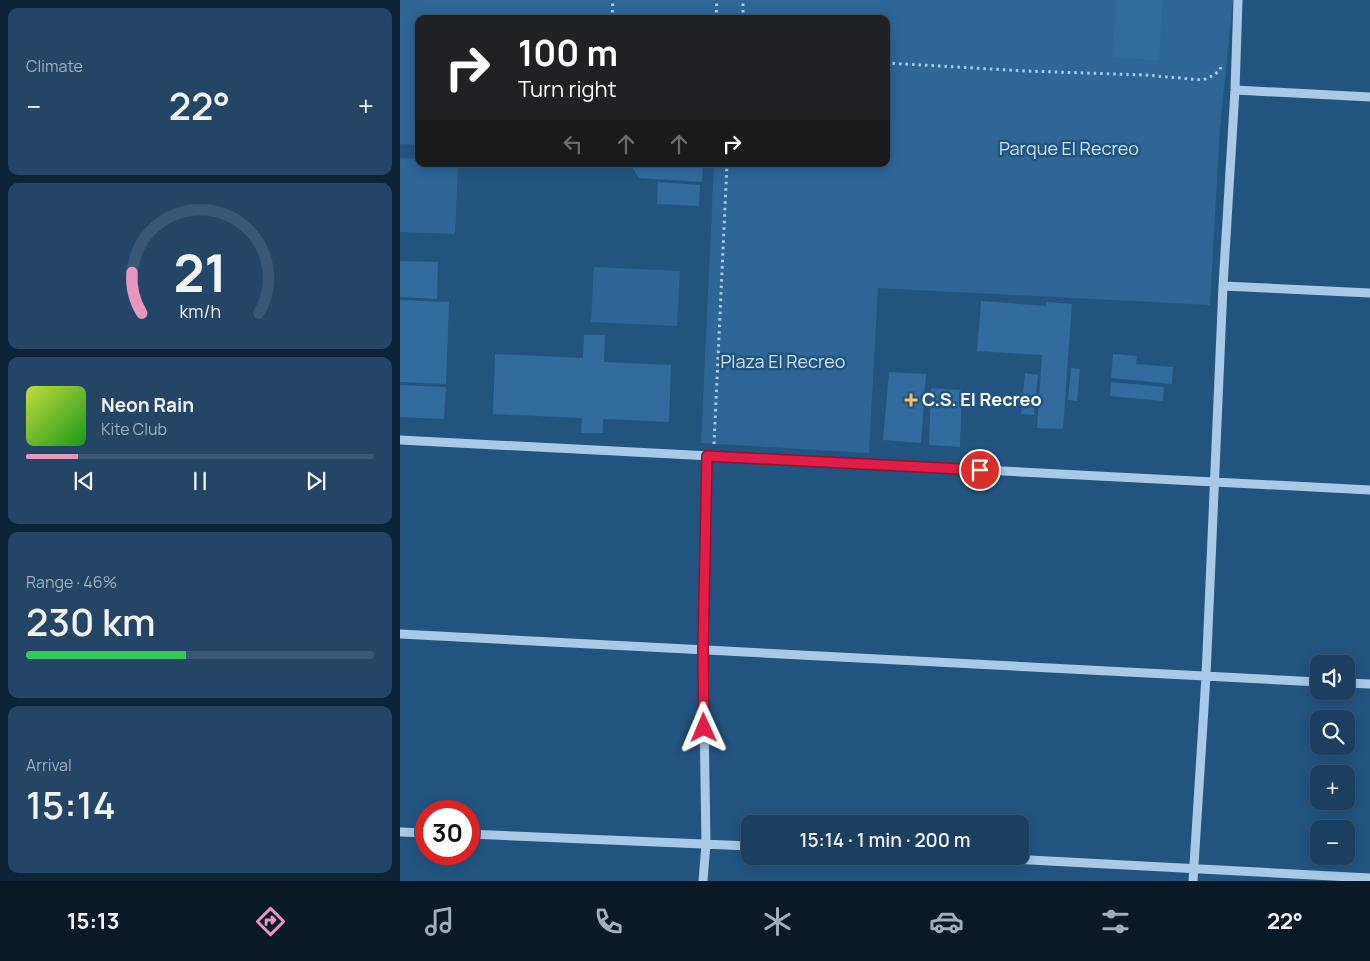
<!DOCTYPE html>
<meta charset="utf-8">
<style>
:root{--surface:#1a3f60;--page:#234666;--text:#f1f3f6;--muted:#9fafbd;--line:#385875;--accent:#e797bd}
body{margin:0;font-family:Manrope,sans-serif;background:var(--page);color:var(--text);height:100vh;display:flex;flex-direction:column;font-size:19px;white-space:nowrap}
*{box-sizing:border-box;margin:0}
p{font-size:16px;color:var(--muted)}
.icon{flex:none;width:28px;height:28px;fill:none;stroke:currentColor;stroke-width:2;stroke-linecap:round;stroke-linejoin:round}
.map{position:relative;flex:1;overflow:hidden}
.drawer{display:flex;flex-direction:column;gap:8px;padding:8px;background:#0e2335;width:400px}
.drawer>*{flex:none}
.banner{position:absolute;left:15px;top:15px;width:475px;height:152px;border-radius:10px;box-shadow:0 2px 12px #0003,0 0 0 1px var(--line);background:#202124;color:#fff;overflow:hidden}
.tools{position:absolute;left:910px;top:655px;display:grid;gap:10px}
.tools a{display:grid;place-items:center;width:45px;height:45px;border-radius:10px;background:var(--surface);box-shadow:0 2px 12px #0003,0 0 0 1px var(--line);font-size:25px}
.speed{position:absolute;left:15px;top:800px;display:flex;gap:10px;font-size:25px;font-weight:700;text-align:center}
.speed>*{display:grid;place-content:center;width:65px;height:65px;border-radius:50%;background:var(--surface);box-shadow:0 2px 12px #0003,0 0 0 1px var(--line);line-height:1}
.speed .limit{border:8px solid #d22;background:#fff;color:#111}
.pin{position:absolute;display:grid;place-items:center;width:42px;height:42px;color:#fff;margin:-21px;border:2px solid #fff;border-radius:50%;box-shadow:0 1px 5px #0007}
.me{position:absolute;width:55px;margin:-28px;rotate:359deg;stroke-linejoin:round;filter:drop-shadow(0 0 4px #0008)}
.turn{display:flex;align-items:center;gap:18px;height:105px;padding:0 20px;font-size:22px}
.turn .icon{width:65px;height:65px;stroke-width:2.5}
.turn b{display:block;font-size:35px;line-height:42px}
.lanes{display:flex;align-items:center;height:48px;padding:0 20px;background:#0003;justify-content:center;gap:25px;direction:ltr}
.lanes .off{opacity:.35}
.big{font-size:38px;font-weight:600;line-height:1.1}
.drawer .card{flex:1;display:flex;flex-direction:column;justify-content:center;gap:8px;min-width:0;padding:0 18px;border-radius:10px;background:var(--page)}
.drawer .dial{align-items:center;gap:0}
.dial svg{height:130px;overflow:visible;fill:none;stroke:var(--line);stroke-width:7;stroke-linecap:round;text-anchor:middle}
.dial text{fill:var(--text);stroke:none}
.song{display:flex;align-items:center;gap:15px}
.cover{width:60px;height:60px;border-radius:8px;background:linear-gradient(135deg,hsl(70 70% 55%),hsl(120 70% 35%))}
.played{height:5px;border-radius:2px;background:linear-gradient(90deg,var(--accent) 15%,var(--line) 15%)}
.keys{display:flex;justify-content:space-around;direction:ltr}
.heat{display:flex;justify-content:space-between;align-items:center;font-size:28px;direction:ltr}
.charge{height:8px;border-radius:4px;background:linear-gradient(90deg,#34c759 46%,var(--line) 0)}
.trip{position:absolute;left:341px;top:815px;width:288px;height:50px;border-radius:10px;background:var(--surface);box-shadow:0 2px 12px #0003,0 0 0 1px var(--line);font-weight:600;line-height:50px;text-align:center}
.dock{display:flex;height:80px;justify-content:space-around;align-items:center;background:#0a1926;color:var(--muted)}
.dock .icon{width:35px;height:35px}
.dock .current{color:var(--accent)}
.dock b{font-size:22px;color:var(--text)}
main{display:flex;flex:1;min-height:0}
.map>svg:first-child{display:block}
.green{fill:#2d6697}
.building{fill:#326b9d}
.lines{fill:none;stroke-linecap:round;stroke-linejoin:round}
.path{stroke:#a8cae7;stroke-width:3;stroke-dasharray:2.5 4;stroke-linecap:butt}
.minor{stroke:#a8cae7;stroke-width:9}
.route-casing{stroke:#92132f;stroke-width:12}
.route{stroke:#e11d48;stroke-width:9}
.poi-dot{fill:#f2bf6b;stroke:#225480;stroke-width:2}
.labels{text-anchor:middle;stroke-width:5;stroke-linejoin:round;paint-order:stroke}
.park-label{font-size:18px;fill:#cce2f5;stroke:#225480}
.poi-label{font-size:18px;font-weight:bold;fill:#fff;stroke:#225480;text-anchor:start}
</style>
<main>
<section class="drawer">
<div class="card"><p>Climate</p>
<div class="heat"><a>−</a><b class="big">22°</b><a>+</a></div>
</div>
<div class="card dial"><svg viewBox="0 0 100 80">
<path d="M14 69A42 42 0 1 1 86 69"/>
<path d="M14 69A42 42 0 0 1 8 44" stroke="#e797bd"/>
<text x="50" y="56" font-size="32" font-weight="700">21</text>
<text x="50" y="72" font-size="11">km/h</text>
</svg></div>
<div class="card">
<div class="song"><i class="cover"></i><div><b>Neon Rain</b><p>Kite Club</p></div></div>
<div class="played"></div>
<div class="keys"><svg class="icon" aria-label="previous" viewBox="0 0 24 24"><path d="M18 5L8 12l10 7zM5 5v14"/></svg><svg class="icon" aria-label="pause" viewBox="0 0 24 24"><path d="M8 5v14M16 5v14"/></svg><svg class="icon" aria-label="next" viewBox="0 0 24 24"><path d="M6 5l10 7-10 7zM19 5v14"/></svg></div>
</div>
<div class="card"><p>Range · 46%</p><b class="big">230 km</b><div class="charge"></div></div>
<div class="card"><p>Arrival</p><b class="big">15:14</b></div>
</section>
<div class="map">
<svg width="970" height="881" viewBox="0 0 970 881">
<rect width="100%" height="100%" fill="#225480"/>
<path class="green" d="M 0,0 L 833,0 L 820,128 L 810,305 L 478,288 L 469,453 L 301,443 L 314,164 L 486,164 L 486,19 L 19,19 L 19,145 L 0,144 Z
M 0,158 L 19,159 L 19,164 L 58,164 L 55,234 L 0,232 Z
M 194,267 L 280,271 L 277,326 L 191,322 Z"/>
<path class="building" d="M 716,0 L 763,0 L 759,60 L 712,58 Z
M 230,164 L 303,164 L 302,182 L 239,178 Z
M 258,182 L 300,185 L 299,206 L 257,204 Z
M 0,261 L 38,262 L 37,299 L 0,297 Z
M 0,300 L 49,302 L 46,384 L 0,382 Z
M 581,301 L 646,306 L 646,302 L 672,304 L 663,429 L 637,428 L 642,355 L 577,351 Z
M 184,335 L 205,335 L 204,362 L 271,365 L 269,422 L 203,419 L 203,433 L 181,433 L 182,418 L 93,414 L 95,354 L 183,358 Z
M 713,354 L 737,356 L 736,364 L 773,367 L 772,384 L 711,378 Z
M 671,368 L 680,369 L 677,401 L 668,400 Z
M 489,372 L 526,374 L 521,443 L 483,440 Z
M 625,373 L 638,375 L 634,415 L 621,414 Z
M 711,382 L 764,387 L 763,401 L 710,396 Z
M 0,385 L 46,387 L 44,419 L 0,417 Z
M 531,388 L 562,390 L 560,447 L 529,445 Z"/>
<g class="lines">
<path class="path" d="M 212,19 L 213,0
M 316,19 L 317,0
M 343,19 L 343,0
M 486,63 L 626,71 L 745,75 L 803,80 L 814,75 L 820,70 L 821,65
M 314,444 L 327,164"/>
<path class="minor" d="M 835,90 L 970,97
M 823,286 L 970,293
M 0,440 L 970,490
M 0,634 L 919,682
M 946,683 L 970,684
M 0,832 L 26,833
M 69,834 L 350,846
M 555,856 L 970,878
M 303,881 L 306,844 L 303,651 L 307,456
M 793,881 L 806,676 L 823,286 L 835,90 L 838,0"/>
</g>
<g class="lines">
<g class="route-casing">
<path id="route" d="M 304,728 L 303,651 L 307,456 L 580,470"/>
</g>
<use href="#route" class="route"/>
</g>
<path class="poi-dot" d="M508.5 392.5h5v5h5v5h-5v5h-5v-5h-5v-5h5z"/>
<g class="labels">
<g class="park-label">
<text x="669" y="155">Parque El Recreo</text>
<text x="383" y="368">Plaza El Recreo</text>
</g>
<g class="poi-label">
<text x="522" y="406">C.S. El Recreo</text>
</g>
</g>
</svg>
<div class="tools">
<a><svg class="icon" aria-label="sound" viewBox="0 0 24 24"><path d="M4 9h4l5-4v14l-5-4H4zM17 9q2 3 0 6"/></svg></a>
<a><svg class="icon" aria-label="search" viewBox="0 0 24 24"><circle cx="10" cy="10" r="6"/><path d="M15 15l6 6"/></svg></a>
<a>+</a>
<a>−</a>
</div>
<div class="speed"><div class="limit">30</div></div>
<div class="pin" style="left:580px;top:470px;background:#d93025"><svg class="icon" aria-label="arrive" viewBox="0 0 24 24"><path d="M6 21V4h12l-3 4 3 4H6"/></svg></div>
<svg class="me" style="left:304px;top:728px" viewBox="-20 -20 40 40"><path d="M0-17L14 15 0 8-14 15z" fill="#e11d48" stroke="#fff" stroke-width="4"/></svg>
<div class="trip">15:14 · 1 min · 200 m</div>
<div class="banner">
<div class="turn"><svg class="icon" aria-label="right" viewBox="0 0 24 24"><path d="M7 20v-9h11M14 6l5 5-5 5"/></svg><div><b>100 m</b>Turn right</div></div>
<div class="lanes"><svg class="icon off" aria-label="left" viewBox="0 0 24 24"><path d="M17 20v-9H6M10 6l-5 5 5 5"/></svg><svg class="icon off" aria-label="ahead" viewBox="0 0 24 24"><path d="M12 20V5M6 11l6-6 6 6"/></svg><svg class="icon off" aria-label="ahead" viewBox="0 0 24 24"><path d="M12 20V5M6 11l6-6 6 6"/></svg><svg class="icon" aria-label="right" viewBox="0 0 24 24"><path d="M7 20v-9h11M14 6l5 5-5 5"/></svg></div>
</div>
</div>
</main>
<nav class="dock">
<b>15:13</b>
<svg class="icon current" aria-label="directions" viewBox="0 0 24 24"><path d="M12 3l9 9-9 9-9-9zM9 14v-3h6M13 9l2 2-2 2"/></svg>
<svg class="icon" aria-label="music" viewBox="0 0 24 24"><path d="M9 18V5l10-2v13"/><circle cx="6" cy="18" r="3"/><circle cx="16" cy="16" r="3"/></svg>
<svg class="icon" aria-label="phone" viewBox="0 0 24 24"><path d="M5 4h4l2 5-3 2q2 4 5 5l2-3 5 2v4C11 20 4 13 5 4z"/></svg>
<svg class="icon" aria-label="climate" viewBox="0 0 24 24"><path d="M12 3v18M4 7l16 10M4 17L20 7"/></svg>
<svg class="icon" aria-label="car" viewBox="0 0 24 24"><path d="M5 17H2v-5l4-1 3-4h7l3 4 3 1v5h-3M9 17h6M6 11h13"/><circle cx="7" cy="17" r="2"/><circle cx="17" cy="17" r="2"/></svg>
<svg class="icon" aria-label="filters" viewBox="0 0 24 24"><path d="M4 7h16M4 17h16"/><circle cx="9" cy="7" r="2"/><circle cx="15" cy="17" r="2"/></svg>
<b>22°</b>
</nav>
